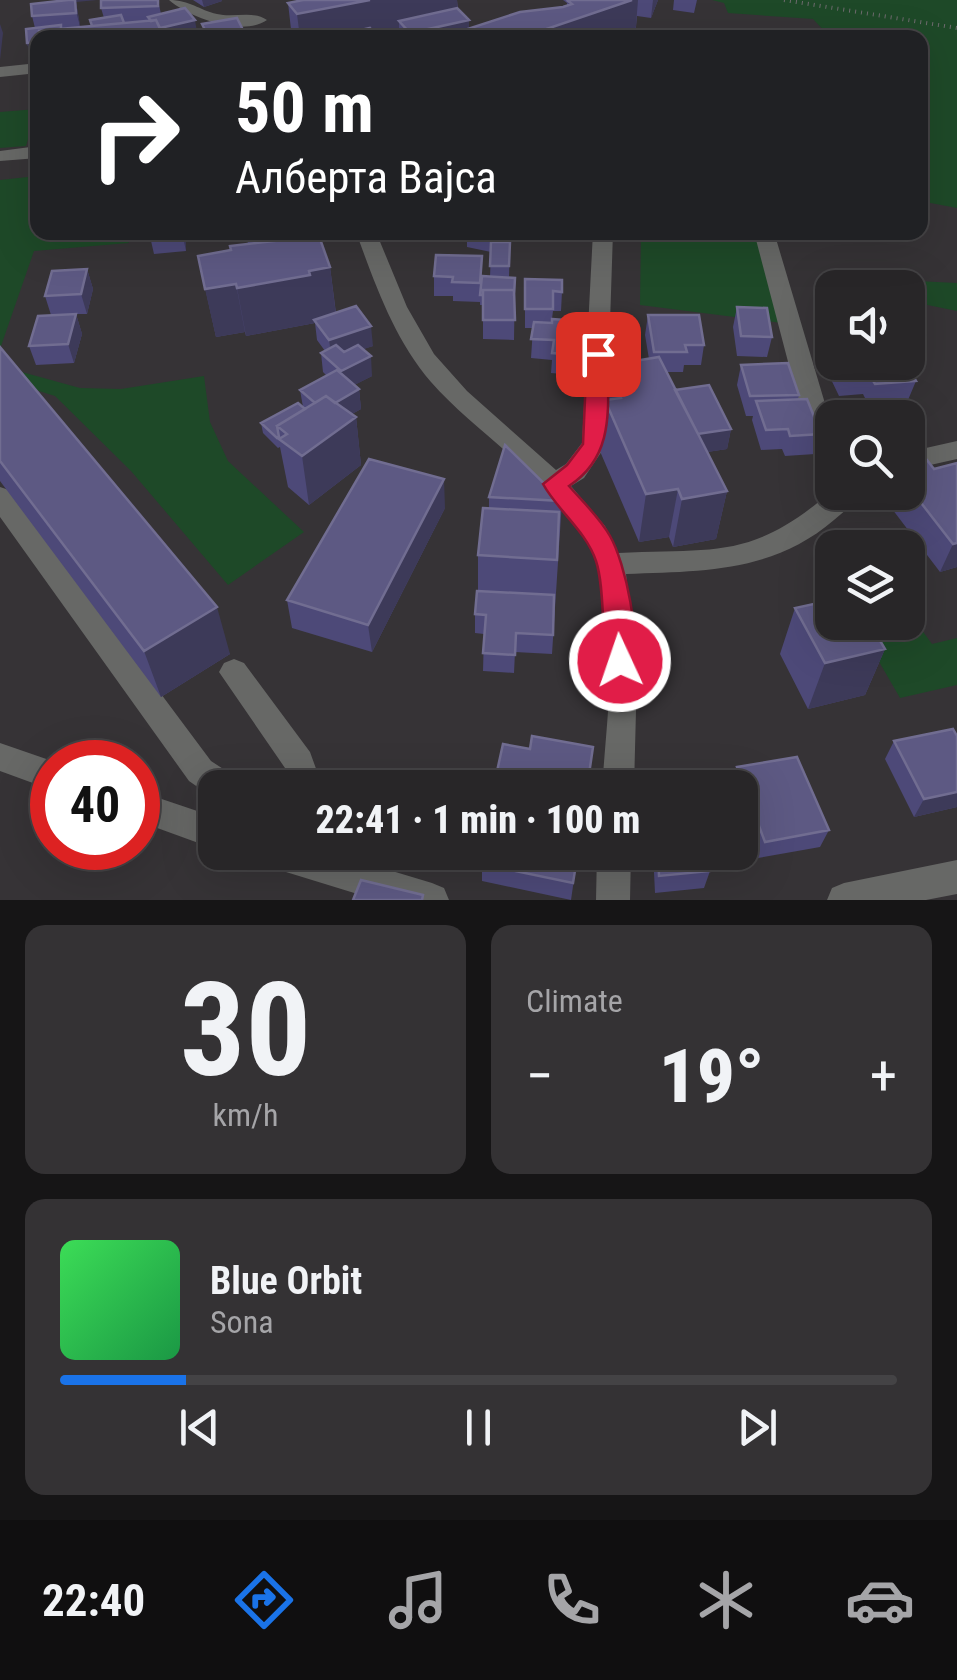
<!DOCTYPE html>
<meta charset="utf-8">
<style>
:root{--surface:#282628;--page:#343234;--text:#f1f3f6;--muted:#a5a5a8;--line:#444345;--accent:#1a73e8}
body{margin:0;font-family:"Roboto Condensed",sans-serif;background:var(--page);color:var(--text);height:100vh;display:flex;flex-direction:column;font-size:38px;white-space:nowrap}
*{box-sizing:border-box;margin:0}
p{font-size:32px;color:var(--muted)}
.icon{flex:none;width:55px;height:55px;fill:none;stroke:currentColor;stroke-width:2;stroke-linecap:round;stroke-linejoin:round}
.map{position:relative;height:900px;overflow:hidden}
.panel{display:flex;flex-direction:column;gap:25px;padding:25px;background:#161516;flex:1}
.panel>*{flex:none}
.guide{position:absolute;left:30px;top:30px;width:898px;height:210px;border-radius:20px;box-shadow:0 10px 40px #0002,0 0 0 2px var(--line);background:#202124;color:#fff;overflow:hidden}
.tools{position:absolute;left:815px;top:270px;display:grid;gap:20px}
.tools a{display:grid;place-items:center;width:110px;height:110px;border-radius:20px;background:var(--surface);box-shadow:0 10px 40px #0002,0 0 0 2px var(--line);font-size:50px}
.speed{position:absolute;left:30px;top:740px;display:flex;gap:20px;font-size:50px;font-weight:700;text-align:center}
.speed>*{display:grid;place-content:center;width:130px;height:130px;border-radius:50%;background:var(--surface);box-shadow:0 10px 40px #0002,0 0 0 2px var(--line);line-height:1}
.speed .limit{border:15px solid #d22;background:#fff;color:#111}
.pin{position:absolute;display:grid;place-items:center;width:85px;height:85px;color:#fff;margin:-42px;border-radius:20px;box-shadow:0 5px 15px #0006}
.me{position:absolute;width:110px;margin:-55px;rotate:357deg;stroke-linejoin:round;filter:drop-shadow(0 0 8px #0008)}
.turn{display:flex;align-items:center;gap:35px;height:210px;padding:0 40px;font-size:45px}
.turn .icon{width:130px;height:130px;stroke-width:2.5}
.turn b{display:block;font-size:70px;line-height:85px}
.big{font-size:75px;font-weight:800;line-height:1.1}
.panel .tile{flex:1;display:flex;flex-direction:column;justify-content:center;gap:15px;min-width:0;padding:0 35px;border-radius:20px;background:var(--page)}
.panel .dial{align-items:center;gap:0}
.dial b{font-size:130px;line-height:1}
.song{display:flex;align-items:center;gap:30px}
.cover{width:120px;height:120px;border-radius:15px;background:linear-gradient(135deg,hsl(130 70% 55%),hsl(140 70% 35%))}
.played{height:10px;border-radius:5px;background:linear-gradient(90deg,var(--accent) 15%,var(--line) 15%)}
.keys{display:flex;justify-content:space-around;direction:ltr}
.heat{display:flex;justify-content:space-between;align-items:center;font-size:55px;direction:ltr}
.panel .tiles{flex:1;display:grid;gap:25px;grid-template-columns:1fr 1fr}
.tile:last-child{grid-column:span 2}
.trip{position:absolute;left:198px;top:770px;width:560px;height:100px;border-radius:20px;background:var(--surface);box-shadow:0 10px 40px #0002,0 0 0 2px var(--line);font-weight:800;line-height:100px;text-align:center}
.tabs{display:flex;height:160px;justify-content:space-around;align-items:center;background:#100f10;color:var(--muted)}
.tabs .icon{width:70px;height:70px}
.tabs .current{color:var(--accent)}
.tabs b{font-size:45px;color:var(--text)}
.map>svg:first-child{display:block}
.green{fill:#1e4928}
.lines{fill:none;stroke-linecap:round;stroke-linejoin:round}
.path{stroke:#6e6b6e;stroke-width:4;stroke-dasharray:1 5;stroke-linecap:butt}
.minor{fill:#676866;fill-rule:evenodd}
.wall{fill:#4d4978}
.shaded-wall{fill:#3d3a59}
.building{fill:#5d5983;stroke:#716d91;stroke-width:2.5}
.route{fill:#e11d48;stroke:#92132f;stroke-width:2.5}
</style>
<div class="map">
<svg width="957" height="900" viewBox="0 0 957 900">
<rect width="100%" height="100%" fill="#363336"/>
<path class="green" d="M 712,0 L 957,0 L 957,208 L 920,201 L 920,38 L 825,37 L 828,35 L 813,19 L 728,13 L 724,3 Z
M 37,109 L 26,146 L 0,148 L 0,112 Z
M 37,176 L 38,232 L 122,233 L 129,243 L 34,251 L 0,349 L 0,180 Z
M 641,233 L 745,233 L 768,248 L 790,324 L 640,305 Z
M 875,279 L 957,283 L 957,311 L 908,301 L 908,288 L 877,287 Z
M 0,366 L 80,388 L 121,389 L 204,376 L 210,422 L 228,461 L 304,532 L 228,585 L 131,471 L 55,396 L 23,386 Z
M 908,611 L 932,644 L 957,638 L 957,685 L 900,698 L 859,627 L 868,623 L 908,622 Z"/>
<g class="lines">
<path class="path" d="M 784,0 L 957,28"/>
<path class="minor" d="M 169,0 C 190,0 199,10 217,14 C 234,18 253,10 267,20 C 243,37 190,18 169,0 Z
M 38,63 L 38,73 L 0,77 L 0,67 Z
M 38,146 L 38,158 L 0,161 L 0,151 Z
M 356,232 L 376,232 L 407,307 L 434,354 L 467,391 L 556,470 L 566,464 L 582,443 L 593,232 L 613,232 L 606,445 L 584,478 L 571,486 L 605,526 L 618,553 C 719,548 751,560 832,491 L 862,492 C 855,504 844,511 834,520 C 772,573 703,571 626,574 L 637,672 L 634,788 L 602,788 C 607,716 620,630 595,560 C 569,489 480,438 431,382 C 394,339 375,284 356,232 Z
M 754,232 L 774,232 L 832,427 L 832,468 L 823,465 L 819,459 L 797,396 Z
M 957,441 L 957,459 L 908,470 L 908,452 Z
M 0,487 L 9,490 L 211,761 L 237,778 L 242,788 L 215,788 L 215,799 L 189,781 L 0,517 Z
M 234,659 L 244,663 L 310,752 L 323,788 L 291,788 L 285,768 L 219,672 L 224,663 Z
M 0,743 L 55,762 L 52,790 L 0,771 Z
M 138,791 L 215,817 L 215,849 L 138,821 Z
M 256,852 L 329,852 L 432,883 L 444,888 L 449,900 L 377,900 L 273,868 L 261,863 Z
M 597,852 L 631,852 L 630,900 L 596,900 Z
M 957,860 L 957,894 L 926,900 L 827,900 L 832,888 L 844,883 Z"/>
</g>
<path class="wall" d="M 158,0 L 161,14 L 195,20 L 38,38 L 38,60 L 32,61 L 27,43 L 35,28 L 32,16 L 76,2 L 80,27 L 91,26 L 104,18 L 101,8 Z
M 193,0 L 222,0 L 222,1 L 204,7 Z
M 457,0 L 458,9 L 469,28 L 567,5 L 567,3 L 563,0 L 658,0 L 651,18 L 637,16 L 635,38 L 292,38 L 288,3 Z
M 674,0 L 697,0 L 694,13 L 673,10 Z
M 149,232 L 186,232 L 186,251 L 154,254 Z
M 246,232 L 309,232 L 309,237 L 330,267 L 336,313 L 373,346 L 363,349 L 372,376 L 354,385 L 359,389 L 361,409 L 352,414 L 356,417 L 361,465 L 309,505 L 288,487 L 280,447 L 278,448 L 263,433 L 261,423 L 303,407 L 300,390 L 327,376 L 323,372 L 321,353 L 325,351 L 317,340 L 315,323 L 246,336 L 245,332 L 216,337 L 198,256 L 231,250 L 248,244 Z
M 467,232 L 512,232 L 507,242 L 510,242 L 509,277 L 515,278 L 514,340 L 483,339 L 483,305 L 480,305 L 480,302 L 453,301 L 453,296 L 434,296 L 434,276 L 490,277 L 491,252 L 467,247 Z
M 87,269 L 93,289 L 87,314 L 76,314 L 82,334 L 74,363 L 36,365 L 29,346 L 51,315 L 45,296 Z
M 525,279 L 562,292 L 561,311 L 553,311 L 552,319 L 592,322 L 587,376 L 551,373 L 552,360 L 531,358 L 533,328 L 525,328 Z
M 820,285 L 832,288 L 832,322 L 819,321 L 815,305 Z
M 737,307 L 772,337 L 767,357 L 737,356 L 733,327 Z
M 648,315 L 704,345 L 701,365 L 684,365 L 683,372 L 666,372 L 675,390 L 731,429 L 727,449 L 707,452 L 727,491 L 716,539 L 673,547 L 669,537 L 639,542 L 599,449 L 605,400 L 607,400 L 610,373 L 622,372 L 623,363 L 649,359 L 645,335 Z
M 0,347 L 230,654 L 161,697 L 0,481 Z
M 832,351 L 832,362 L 905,362 L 916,381 L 908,400 L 868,404 L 863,394 L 839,396 L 827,371 Z
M 741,365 L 799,395 L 798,399 L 821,434 L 815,454 L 785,456 L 782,449 L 761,450 L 752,420 L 753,416 L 746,416 L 737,385 Z
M 957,463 L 957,567 L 940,572 L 883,497 L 885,492 L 908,492 L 908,465 L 934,469 Z
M 489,497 L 562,501 L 552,654 L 515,652 L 514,673 L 483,671 L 484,634 L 475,633 L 475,614 L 478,591 L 478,555 L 489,508 Z
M 445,508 L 372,652 L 292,628 L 287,600 Z
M 795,608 L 885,649 L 865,695 L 808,709 L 780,654 Z
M 894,741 L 957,807 L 914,817 L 885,759 Z
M 737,767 L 829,830 L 820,847 L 758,858 L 740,809 L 740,788 L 732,788 L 731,785 Z
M 578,852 L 571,900 L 482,881 L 482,864 Z
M 653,852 L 705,852 L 710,871 L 704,888 L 655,893 Z"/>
<path class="shaded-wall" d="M 73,0 L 97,0 L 76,2 L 81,30 Z
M 202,0 L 222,0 L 222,1 L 204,7 Z
M 367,0 L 457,0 L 458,22 L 469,20 L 469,38 L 410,38 L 410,33 L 399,21 L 399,37 L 300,38 L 297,14 Z
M 632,0 L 638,0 L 635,38 L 520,38 Z
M 653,0 L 658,0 L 651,18 Z
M 195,20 L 198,38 L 160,38 L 158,29 Z
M 0,24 L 3,33 L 0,60 Z
M 38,42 L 38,60 L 32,61 L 27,43 Z
M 182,232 L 186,232 L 186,251 Z
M 502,232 L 512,232 L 500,254 L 500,235 Z
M 330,267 L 336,315 L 314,320 L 315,323 L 246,336 L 237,288 Z
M 87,269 L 93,289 L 87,314 L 81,294 Z
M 236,284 L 245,332 L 216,337 L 205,289 Z
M 76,314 L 82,334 L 74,363 L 68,344 Z
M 371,326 L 373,346 L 332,360 L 329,340 Z
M 371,356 L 372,376 L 343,391 L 341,371 Z
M 359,389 L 361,409 L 325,429 L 323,410 Z
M 356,417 L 361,465 L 309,505 L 302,456 Z
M 731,429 L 727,449 L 682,456 L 685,436 Z
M 444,479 L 445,508 L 372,652 L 368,625 Z
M 678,489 L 669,537 L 639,542 L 646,494 Z
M 727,491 L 716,539 L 673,547 L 682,499 Z
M 957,543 L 957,567 L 940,572 L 953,544 Z
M 217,607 L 230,654 L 161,697 L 144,651 Z
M 885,649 L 865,695 L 808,709 L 825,663 Z
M 957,792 L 957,807 L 914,817 L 924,799 Z"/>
<path class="building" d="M 68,0 L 75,0 L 76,13 L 32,16 L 31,4 Z
M 101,0 L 158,0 L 158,6 L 101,8 Z
M 303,0 L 370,0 L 297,14 L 288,3 Z
M 571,0 L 632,0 L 520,38 L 440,38 L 520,12 L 563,7 L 572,4 L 568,1 Z
M 185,8 L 195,20 L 160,28 L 156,20 L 151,21 L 148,17 Z
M 457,8 L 469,20 L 410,33 L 399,21 Z
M 121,15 L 124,23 L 92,26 L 90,20 Z
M 237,18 L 247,38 L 209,38 L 202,24 Z
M 156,20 L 164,38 L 38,38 L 39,31 Z
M 61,25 L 61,29 L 39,31 L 38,42 L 27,43 L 26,29 Z
M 370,28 L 379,38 L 326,38 Z
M 319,236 L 330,267 L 309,271 L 310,275 L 237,288 L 236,284 L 205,289 L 198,256 L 231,250 L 230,246 Z
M 491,242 L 510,242 L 509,266 L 490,266 Z
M 436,255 L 482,256 L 480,283 L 452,282 L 453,277 L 434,276 Z
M 87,269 L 81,294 L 45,296 L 52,271 Z
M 482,276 L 515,278 L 514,296 L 514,290 L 483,290 L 483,295 L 480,295 Z
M 525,279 L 562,280 L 562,292 L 553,291 L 553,309 L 525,309 Z
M 820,285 L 871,287 L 871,288 L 832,288 L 832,302 L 824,302 Z
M 483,290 L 514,290 L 515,320 L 483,320 Z
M 356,306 L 371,326 L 329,340 L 314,320 Z
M 737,307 L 767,308 L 772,337 L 741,336 Z
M 76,314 L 68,344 L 29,346 L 38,316 Z
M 648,315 L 699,315 L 704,345 L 685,345 L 687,352 L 654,352 Z
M 552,319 L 592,322 L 589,356 L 552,353 L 554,340 L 531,339 L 534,322 L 552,323 Z
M 336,345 L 344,352 L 358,345 L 371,356 L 341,371 L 321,353 Z
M 0,347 L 217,607 L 144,651 L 0,461 Z
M 659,357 L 727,491 L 682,499 L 678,489 L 646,494 L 605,400 L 621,398 L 610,373 L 627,371 L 623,363 Z
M 838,362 L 905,362 L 916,381 L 875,384 L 869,374 L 845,376 Z
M 788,363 L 799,395 L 750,396 L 741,365 Z
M 337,370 L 359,389 L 335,403 L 326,396 L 315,403 L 300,390 Z
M 709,385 L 731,429 L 698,434 L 675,390 Z
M 326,396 L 356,417 L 302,456 L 279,439 L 287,434 L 277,426 Z
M 807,399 L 821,434 L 790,436 L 788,429 L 766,430 L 756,401 Z
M 298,403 L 305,409 L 277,426 L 279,437 L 277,438 L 261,423 Z
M 505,445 L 562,501 L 489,497 Z
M 369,459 L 444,479 L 368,625 L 287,600 Z
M 927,460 L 934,469 L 957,463 L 957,543 L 953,544 L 908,486 L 908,465 Z
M 483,508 L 559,512 L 557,560 L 478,555 Z
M 477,591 L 554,595 L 553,635 L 516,633 L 515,655 L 483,653 L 486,615 L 475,614 Z
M 832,600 L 832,622 L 869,622 L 885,649 L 825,663 L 795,608 Z
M 953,729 L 957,736 L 957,792 L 924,799 L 894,741 Z
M 532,736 L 593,747 L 587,788 L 507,788 L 494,785 L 503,744 L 530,749 Z
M 797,757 L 829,830 L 765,842 L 737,767 Z
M 689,784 L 690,788 L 656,788 L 656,787 Z
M 485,852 L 578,852 L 573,883 L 482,864 Z
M 658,852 L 705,852 L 710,871 L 659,876 Z
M 361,880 L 423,895 L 422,900 L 353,900 Z"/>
<path class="route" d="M 598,347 L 608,354 C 607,404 617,455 569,486 C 583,502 600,518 610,536 C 625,562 643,642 629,669 L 620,673 L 611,669 C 600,648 606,591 596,561 C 586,531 558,511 543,484 L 567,465 L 583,444 L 587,354 Z"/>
</svg>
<div class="tools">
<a><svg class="icon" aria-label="sound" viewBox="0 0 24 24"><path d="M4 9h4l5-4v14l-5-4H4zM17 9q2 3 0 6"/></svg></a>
<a><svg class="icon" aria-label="search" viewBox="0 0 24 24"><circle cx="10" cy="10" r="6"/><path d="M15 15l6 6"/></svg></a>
<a><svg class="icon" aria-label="layers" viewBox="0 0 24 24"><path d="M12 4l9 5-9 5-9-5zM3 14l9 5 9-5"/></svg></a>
</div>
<div class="speed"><div class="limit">40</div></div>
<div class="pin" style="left:598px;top:354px;background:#d93025"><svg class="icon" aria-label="arrive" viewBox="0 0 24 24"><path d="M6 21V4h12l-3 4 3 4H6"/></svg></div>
<svg class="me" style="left:620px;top:661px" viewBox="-20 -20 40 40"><circle r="17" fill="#e11d48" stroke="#fff" stroke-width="3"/><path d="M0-11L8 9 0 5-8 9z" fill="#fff"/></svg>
<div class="trip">22:41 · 1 min · 100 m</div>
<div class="guide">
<div class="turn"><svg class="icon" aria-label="right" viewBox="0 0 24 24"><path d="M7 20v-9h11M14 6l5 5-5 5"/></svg><div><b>50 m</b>Алберта Вајса</div></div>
</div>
</div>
<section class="panel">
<div class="tiles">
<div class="tile dial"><b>30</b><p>km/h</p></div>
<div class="tile"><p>Climate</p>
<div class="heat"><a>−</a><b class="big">19°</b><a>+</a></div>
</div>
<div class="tile">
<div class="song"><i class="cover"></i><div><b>Blue Orbit</b><p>Sona</p></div></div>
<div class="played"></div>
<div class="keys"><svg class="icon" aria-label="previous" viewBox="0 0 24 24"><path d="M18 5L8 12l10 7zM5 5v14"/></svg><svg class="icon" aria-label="pause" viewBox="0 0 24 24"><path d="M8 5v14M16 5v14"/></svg><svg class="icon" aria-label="next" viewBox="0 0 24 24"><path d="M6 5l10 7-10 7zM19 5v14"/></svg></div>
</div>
</div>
</section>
<nav class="tabs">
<b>22:40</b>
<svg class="icon current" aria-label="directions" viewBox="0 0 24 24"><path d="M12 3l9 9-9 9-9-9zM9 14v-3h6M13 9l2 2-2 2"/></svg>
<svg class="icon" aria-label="music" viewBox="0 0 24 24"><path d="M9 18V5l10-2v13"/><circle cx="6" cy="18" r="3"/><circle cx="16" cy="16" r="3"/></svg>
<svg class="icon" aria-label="phone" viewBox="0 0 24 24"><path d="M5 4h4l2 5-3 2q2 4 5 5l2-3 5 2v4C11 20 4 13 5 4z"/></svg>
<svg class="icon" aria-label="climate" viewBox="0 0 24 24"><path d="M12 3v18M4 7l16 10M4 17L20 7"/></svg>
<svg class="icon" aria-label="car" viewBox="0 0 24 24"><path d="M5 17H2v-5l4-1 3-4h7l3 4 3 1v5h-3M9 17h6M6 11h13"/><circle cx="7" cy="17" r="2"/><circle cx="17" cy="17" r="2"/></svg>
</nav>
